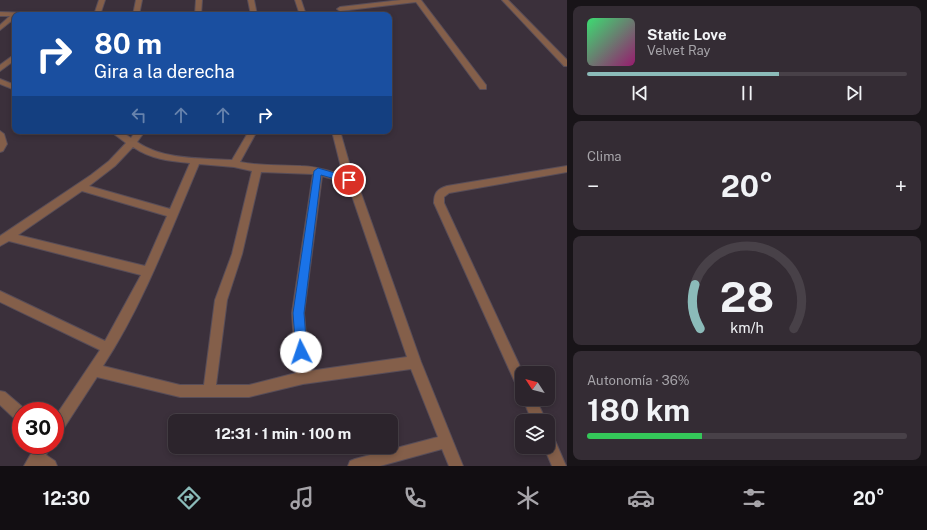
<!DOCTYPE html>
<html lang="es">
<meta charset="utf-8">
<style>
:root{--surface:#2c242c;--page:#342c34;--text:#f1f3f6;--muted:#a6a4a9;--line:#484148;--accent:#8bbbb9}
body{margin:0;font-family:"Public Sans",sans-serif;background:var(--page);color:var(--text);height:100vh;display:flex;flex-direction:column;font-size:15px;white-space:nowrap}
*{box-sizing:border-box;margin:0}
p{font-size:13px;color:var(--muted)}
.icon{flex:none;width:22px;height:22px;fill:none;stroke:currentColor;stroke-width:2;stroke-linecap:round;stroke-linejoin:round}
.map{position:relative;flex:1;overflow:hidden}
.drawer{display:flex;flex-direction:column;gap:6px;padding:6px;background:#181418;width:360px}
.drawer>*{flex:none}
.guide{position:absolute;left:12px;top:12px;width:380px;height:122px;border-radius:8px;box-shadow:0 2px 6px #0003,0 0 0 1px var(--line);background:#1a4fa0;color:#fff;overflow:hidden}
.needle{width:26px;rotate:306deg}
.buttons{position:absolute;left:515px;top:366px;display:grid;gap:8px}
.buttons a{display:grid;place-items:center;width:40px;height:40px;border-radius:8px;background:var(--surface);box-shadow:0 2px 6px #0003,0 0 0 1px var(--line);font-size:20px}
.speed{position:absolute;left:12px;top:402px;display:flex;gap:8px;font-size:20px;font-weight:700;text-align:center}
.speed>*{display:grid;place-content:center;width:52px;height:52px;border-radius:50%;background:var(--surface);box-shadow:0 2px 6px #0003,0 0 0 1px var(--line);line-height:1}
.speed .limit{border:6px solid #d22;background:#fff;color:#111}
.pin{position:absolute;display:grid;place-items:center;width:34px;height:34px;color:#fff;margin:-17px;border:2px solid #fff;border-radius:50%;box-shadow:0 1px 4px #0007}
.me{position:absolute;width:44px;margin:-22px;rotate:356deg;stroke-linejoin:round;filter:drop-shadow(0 0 3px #0008)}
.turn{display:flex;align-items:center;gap:14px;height:84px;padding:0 16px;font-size:18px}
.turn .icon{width:52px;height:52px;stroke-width:2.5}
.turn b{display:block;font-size:28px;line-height:34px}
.lanes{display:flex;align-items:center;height:38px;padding:0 16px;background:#0003;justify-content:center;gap:20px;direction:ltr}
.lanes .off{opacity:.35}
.big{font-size:30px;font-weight:700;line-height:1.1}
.drawer .widget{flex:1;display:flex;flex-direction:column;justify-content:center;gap:6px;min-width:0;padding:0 14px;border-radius:8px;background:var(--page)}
.drawer .dial{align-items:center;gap:0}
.dial svg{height:104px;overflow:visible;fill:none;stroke:var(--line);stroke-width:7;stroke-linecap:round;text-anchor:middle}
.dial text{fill:var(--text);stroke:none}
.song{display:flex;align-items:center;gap:12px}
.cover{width:48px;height:48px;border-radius:6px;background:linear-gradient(135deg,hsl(140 70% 55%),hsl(320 70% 35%))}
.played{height:4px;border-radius:2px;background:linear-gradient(90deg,var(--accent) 60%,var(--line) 60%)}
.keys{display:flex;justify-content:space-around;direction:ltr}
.heat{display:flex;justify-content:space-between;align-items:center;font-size:22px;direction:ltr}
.charge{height:6px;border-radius:3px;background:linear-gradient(90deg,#34c759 36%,var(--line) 0)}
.trip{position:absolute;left:168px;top:414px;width:230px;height:40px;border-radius:8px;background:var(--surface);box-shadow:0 2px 6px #0003,0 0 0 1px var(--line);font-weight:700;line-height:40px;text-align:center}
.dock{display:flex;height:64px;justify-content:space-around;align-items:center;background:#120e12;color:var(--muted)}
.dock .icon{width:28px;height:28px}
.dock .current{color:var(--accent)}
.dock b{font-size:18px;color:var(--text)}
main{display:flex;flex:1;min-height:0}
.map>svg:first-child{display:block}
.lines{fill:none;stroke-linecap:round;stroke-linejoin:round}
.minor-casing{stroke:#584d58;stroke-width:2}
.minor{fill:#845f4a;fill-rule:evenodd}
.route{fill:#1a73e8;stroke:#114b97}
</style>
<main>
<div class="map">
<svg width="567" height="466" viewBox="0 0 567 466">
<rect width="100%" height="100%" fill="#3b303b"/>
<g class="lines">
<g class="minor-casing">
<path id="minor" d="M 99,0 L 105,0 L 100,15 L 94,15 Z
M 136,0 L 142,0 L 139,15 L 133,15 Z
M 196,0 L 202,0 L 201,15 L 195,15 Z
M 248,0 L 254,0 L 257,15 L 251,15 Z
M 295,0 L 301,0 L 306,15 L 300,15 Z
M 401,0 L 421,0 L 486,85 L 486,89 L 480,89 L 416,2 L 340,11 L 337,9 L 340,7 Z
M 502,0 L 508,0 L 567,60 L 567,66 L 564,66 Z
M 0,12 L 31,13 L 34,15 L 15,15 L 15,18 L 0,30 L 0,25 L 10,16 L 0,16 Z
M 15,54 L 15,60 L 0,71 L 0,65 Z
M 0,79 L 15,85 L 15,90 L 0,84 Z
M 0,131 L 4,134 L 7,144 L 3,151 L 0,152 Z
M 110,131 L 120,131 L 131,138 L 136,131 L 145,131 L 137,142 C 164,160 200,158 232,160 L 249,131 L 257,131 L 240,162 C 260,166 280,165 301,166 C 316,166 329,171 343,175 L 332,131 L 340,131 L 354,180 L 361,193 L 421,362 L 463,466 L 449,466 L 442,449 L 380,466 L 348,466 L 350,461 L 355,459 L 438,437 L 411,369 L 303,384 L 249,397 L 180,397 L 97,377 L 60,434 L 55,436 L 55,417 L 100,350 L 0,302 L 0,291 L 105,341 L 141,275 L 9,241 L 0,246 L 0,236 L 91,175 L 109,161 L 126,143 ZM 133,147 C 150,159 169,161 190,163 L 170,209 L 89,186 L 115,166 ZM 199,164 L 234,167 L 252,171 L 232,254 L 215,300 L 204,385 L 180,385 L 103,366 C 144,303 170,232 199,164 ZM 261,172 L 313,174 L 292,313 L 296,373 L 249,385 L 216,385 L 227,300 L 242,254 ZM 322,176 L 346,183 L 351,193 L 407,357 L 309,371 L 304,313 ZM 82,191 L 167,216 L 145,266 L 18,235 Z
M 567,166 L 567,172 L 449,193 L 444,197 L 444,203 L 523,373 L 522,391 L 518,389 L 434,203 C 434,193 437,189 447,186 Z
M 0,391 L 5,392 L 26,410 L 21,411 L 21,422 L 16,420 L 0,405 Z
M 523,399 L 536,399 L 546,421 L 532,421 Z
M 548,434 L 553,436 L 566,466 L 552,466 L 544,447 L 548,447 Z
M 36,445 L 51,445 L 46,455 L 55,461 L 57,466 L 24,466 Z"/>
</g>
<use href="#minor" class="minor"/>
</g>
<path class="route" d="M 318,168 L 352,178 L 353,180 L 349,183 L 321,175 L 304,313 L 307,352 L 305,356 L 301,358 L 297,356 L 296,352 L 293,313 L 314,171 Z"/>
</svg>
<div class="buttons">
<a><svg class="needle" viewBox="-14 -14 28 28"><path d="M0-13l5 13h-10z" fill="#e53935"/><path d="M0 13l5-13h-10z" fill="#a6a4a9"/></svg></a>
<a><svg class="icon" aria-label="layers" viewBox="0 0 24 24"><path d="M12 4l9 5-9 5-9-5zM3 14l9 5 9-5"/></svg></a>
</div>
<div class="speed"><div class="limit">30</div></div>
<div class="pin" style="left:349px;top:180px;background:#d93025"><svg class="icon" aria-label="arrive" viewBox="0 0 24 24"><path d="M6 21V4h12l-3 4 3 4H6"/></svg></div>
<svg class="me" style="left:301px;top:352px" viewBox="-20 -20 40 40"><circle r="19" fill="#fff"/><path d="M0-13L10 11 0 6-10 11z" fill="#1a73e8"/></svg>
<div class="trip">12:31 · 1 min · 100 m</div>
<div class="guide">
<div class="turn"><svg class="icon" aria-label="right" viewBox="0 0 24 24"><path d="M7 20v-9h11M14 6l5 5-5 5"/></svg><div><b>80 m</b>Gira a la derecha</div></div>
<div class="lanes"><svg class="icon off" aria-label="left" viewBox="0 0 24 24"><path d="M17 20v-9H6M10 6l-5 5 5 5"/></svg><svg class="icon off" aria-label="ahead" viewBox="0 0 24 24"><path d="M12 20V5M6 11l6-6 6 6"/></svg><svg class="icon off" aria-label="ahead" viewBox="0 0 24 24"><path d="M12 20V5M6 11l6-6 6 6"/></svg><svg class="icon" aria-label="right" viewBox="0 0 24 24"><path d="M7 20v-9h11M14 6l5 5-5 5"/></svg></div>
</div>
</div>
<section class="drawer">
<div class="widget">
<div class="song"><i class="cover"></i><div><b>Static Love</b><p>Velvet Ray</p></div></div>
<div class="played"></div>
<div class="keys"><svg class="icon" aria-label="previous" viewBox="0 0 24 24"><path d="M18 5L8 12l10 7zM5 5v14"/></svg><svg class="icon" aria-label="pause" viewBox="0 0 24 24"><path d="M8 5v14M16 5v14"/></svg><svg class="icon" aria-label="next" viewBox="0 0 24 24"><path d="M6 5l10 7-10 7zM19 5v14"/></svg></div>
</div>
<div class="widget"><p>Clima</p>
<div class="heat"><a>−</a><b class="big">20°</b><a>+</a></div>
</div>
<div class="widget dial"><svg viewBox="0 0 100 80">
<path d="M14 69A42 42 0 1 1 86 69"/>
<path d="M14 69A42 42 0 0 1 10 35" stroke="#8bbbb9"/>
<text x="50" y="56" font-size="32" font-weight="700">28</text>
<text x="50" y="72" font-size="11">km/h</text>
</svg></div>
<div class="widget"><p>Autonomía · 36%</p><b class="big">180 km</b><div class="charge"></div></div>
</section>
</main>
<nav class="dock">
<b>12:30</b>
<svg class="icon current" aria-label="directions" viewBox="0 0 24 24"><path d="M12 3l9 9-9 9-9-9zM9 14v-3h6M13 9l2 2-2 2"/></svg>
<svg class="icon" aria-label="music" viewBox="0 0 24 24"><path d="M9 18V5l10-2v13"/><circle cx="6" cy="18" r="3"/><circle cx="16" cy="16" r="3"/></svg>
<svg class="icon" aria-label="phone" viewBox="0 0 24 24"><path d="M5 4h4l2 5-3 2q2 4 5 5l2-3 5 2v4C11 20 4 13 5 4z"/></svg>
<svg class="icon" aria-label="climate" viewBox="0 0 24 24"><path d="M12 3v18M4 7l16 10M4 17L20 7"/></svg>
<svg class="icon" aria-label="car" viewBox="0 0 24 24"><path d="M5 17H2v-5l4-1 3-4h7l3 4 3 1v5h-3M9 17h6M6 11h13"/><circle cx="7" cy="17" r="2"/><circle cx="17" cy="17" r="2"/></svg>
<svg class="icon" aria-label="filters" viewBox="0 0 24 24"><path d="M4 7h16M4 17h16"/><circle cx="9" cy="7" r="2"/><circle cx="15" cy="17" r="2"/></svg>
<b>20°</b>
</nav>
